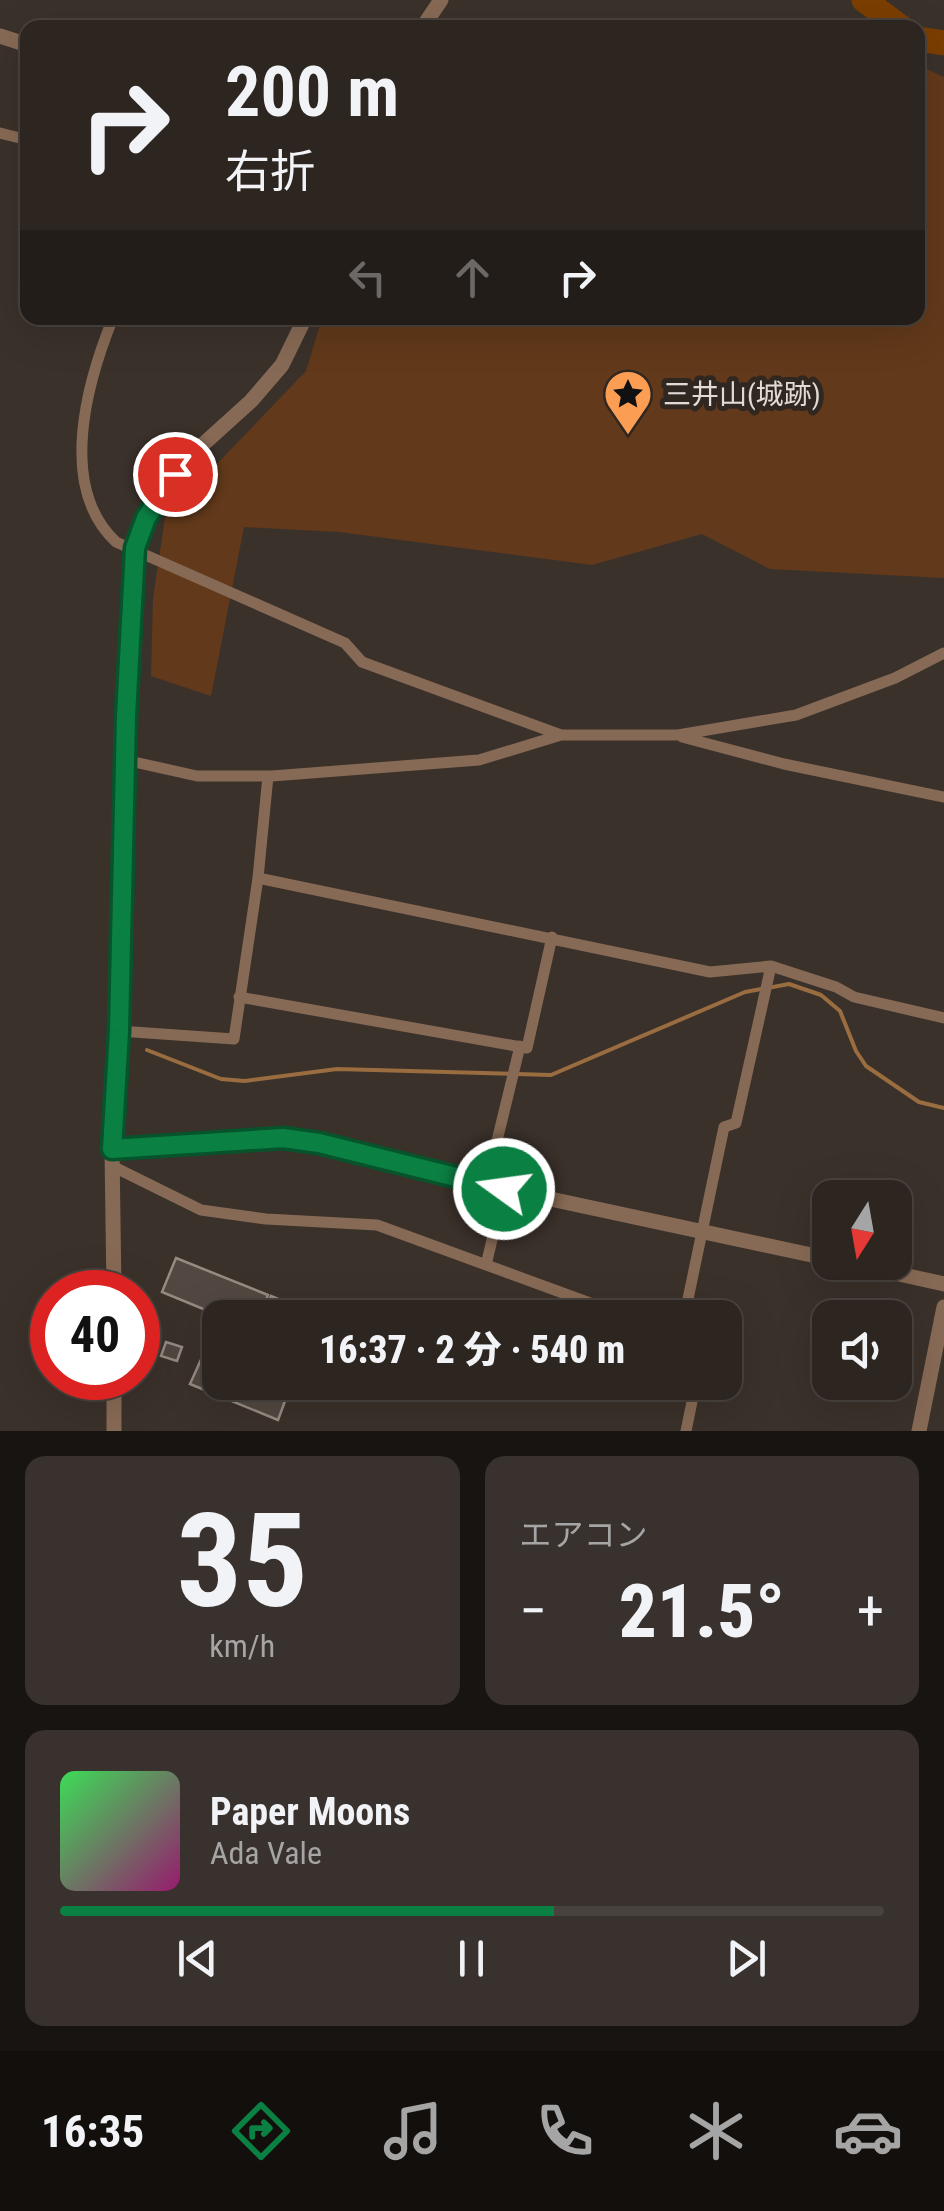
<!DOCTYPE html>
<html lang="ja">
<meta charset="utf-8">
<style>
:root{--surface:#2c2520;--page:#38312d;--text:#f1f3f6;--muted:#a6a5a5;--line:#48423e;--accent:#0b8043}
body{margin:0;font-family:"Roboto Condensed","Noto Sans JP",sans-serif;background:var(--page);color:var(--text);height:100vh;display:flex;flex-direction:column;font-size:38px;white-space:nowrap}
*{box-sizing:border-box;margin:0}
p{font-size:32px;color:var(--muted)}
.icon{flex:none;width:55px;height:55px;fill:none;stroke:currentColor;stroke-width:2;stroke-linecap:round;stroke-linejoin:round}
.map{position:relative;height:1431px;overflow:hidden}
.details{display:flex;flex-direction:column;gap:25px;padding:25px;background:#181412;flex:1}
.details>*{flex:none}
.guide{position:absolute;left:20px;top:20px;width:905px;height:305px;border-radius:20px;box-shadow:0 10px 40px #0002,0 0 0 2px var(--line);background:#2c2520;color:var(--text);overflow:hidden}
.needle{width:65px;rotate:191deg}
.buttons{position:absolute;left:812px;top:1180px;display:grid;gap:20px}
.buttons a{display:grid;place-items:center;width:100px;height:100px;border-radius:20px;background:var(--surface);box-shadow:0 10px 40px #0002,0 0 0 2px var(--line);font-size:50px}
.speed{position:absolute;left:30px;top:1270px;display:flex;gap:20px;font-size:50px;font-weight:700;text-align:center}
.speed>*{display:grid;place-content:center;width:130px;height:130px;border-radius:50%;background:var(--surface);box-shadow:0 10px 40px #0002,0 0 0 2px var(--line);line-height:1}
.speed .limit{border:15px solid #d22;background:#fff;color:#111}
.pin{position:absolute;display:grid;place-items:center;width:85px;height:85px;color:#fff;margin:-42px;border:5px solid #fff;border-radius:50%;box-shadow:0 2px 10px #0007}
.me{position:absolute;width:110px;margin:-55px;rotate:284deg;stroke-linejoin:round;filter:drop-shadow(0 0 8px #0008)}
.turn{display:flex;align-items:center;gap:35px;height:210px;padding:0 40px;font-size:45px}
.turn .icon{width:130px;height:130px;stroke-width:2.5}
.turn b{display:block;font-size:70px;line-height:85px}
.lanes{display:flex;align-items:center;height:95px;padding:0 40px;background:#0003;justify-content:center;gap:50px;direction:ltr}
.lanes .off{opacity:.35}
.big{font-size:75px;font-weight:800;line-height:1.1}
.details .tile{flex:1;display:flex;flex-direction:column;justify-content:center;gap:15px;min-width:0;padding:0 35px;border-radius:20px;background:var(--page)}
.details .dial{align-items:center;gap:0}
.dial b{font-size:130px;line-height:1}
.song{display:flex;align-items:center;gap:30px}
.cover{width:120px;height:120px;border-radius:15px;background:linear-gradient(135deg,hsl(130 70% 55%),hsl(320 70% 35%))}
.played{height:10px;border-radius:5px;background:linear-gradient(90deg,var(--accent) 60%,var(--line) 60%)}
.keys{display:flex;justify-content:space-around;direction:ltr}
.heat{display:flex;justify-content:space-between;align-items:center;font-size:55px;direction:ltr}
.details .tiles{flex:1;display:grid;gap:25px;grid-template-columns:1fr 1fr}
.tile:last-child{grid-column:span 2}
.trip{position:absolute;left:202px;top:1300px;width:540px;height:100px;border-radius:20px;background:var(--surface);box-shadow:0 10px 40px #0002,0 0 0 2px var(--line);font-weight:800;line-height:100px;text-align:center}
.menu{display:flex;height:160px;justify-content:space-around;align-items:center;background:#120f0d;color:var(--muted)}
.menu .icon{width:70px;height:70px}
.menu .selected{color:var(--accent)}
.menu b{font-size:45px;color:var(--text)}
.map>svg:first-child{display:block}
.green{fill:#62391a}
.lines{fill:none;stroke-linecap:round;stroke-linejoin:round}
.stream{stroke:#9a6d40;stroke-width:4}
.river{stroke:#7c3e00;stroke-width:25}
.building{fill:#524841;stroke:#968b83;stroke-width:2.5}
.minor{stroke:#876a55;stroke-width:11}
.tertiary{stroke:#876a55;stroke-width:15}
.route-casing{stroke:#07532c;stroke-width:25}
.route{stroke:#0b8043;stroke-width:18}
.labels{text-anchor:middle;stroke-width:10;stroke-linejoin:round;paint-order:stroke}
.poi-label{font-size:28px;fill:#e1dbd7;stroke:#302721;text-anchor:start}
</style>
<div class="map">
<svg width="944" height="1431" viewBox="0 0 944 1431">
<rect width="100%" height="100%" fill="#3b312b"/>
<path class="green" d="M 918,65 L 944,77 L 944,578 L 770,569 L 702,534 L 592,565 L 339,532 L 244,527 L 211,696 L 151,676 L 153,598 L 165,518 L 306,371 L 322,318 L 918,318 Z"/>
<g class="lines">
<path class="stream" d="M 147,1050 L 221,1079 L 245,1081 L 337,1069 L 551,1075 L 745,992 L 789,984 L 821,995 L 840,1011 L 856,1051 L 866,1066 L 919,1102 L 944,1108"/>
<path class="river" d="M 864,0 L 902,28
M 918,39 L 944,43"/>
</g>
<path class="building" d="M 176,1258 L 268,1295 L 259,1318 L 225,1318 L 162,1292 Z
M 271,1296 L 324,1318 L 262,1318 Z
M 166,1342 L 182,1347 L 177,1361 L 161,1356 Z
M 203,1355 L 220,1362 L 220,1382 L 270,1382 L 285,1389 L 281,1399 L 285,1401 L 278,1420 L 190,1384 Z
M 376,1382 L 424,1382 L 419,1395 L 401,1387 L 399,1392 Z"/>
<g class="lines">
<path class="minor" d="M 0,133 L 28,140
M 113,318 C 87,382 57,487 116,542 L 345,643 L 362,662 L 561,735
M 682,737 L 784,764 L 944,797
M 125,760 L 197,776 L 272,776 L 479,760 L 561,735 L 678,735 L 796,715 L 895,678 L 944,653
M 258,878 L 710,972 L 771,966 L 836,987 L 854,997 L 944,1018
M 239,997 L 527,1048 L 552,937
M 119,1031 L 234,1039 L 258,878 L 268,776
M 112,1166 L 201,1210 L 266,1219 L 377,1225 L 631,1318
M 486,1265 L 512,1156 L 495,1149 L 520,1046
M 684,1318 L 724,1127 L 736,1123 L 771,966
M 686,1431 L 696,1382"/>
<path class="tertiary" d="M 422,28 L 441,0
M 0,36 L 28,45
M 112,1149 L 265,1137 L 319,1143 L 504,1189 L 830,1259
M 845,1262 L 944,1284
M 114,1292 L 112,1149 L 119,1031 L 126,716 L 135,549 L 146,518 L 162,490 L 188,458 L 251,401 L 282,365 L 305,318
M 114,1431 L 114,1378
M 919,1431 L 944,1307"/>
</g>
<g class="lines">
<g class="route-casing">
<path id="route" d="M 175,474 L 146,518 L 135,548 L 126,716 L 119,1031 L 112,1149 L 283,1138 L 319,1143 L 504,1189"/>
</g>
<use href="#route" class="route"/>
</g>
<defs>
<g id="sight-pin" transform="scale(2.5)"><path d="M0 17L-7.5 6A9.5 9.5 0 1 1 7.5 6Z" fill="#fc9d54" stroke="#302721"/><path d="M0-6L1.8-2.2L6-1.7L2.9 1.2L3.7 5.4L0 3.3L-3.7 5.4L-2.9 1.2L-6-1.7L-1.8-2.2Z" fill="#111"/></g>
</defs>
<g fill-rule="evenodd">
<use href="#sight-pin" x="628" y="394"/>
</g>
<g class="labels">
<g class="poi-label">
<text x="663" y="404">三井山(城跡)</text>
</g>
</g>
</svg>
<div class="buttons">
<a><svg class="needle" viewBox="-14 -14 28 28"><path d="M0-13l5 13h-10z" fill="#e53935"/><path d="M0 13l5-13h-10z" fill="#a6a5a5"/></svg></a>
<a><svg class="icon" aria-label="sound" viewBox="0 0 24 24"><path d="M4 9h4l5-4v14l-5-4H4zM17 9q2 3 0 6"/></svg></a>
</div>
<div class="speed"><div class="limit">40</div></div>
<div class="pin" style="left:175px;top:474px;background:#d93025"><svg class="icon" aria-label="arrive" viewBox="0 0 24 24"><path d="M6 21V4h12l-3 4 3 4H6"/></svg></div>
<svg class="me" style="left:504px;top:1189px" viewBox="-20 -20 40 40"><circle r="17" fill="#0b8043" stroke="#fff" stroke-width="3"/><path d="M0-11L8 9 0 5-8 9z" fill="#fff"/></svg>
<div class="trip">16:37 · 2 分 · 540 m</div>
<div class="guide">
<div class="turn"><svg class="icon" aria-label="right" viewBox="0 0 24 24"><path d="M7 20v-9h11M14 6l5 5-5 5"/></svg><div><b>200 m</b>右折</div></div>
<div class="lanes"><svg class="icon off" aria-label="left" viewBox="0 0 24 24"><path d="M17 20v-9H6M10 6l-5 5 5 5"/></svg><svg class="icon off" aria-label="ahead" viewBox="0 0 24 24"><path d="M12 20V5M6 11l6-6 6 6"/></svg><svg class="icon" aria-label="right" viewBox="0 0 24 24"><path d="M7 20v-9h11M14 6l5 5-5 5"/></svg></div>
</div>
</div>
<section class="details">
<div class="tiles">
<div class="tile dial"><b>35</b><p>km/h</p></div>
<div class="tile"><p>エアコン</p>
<div class="heat"><a>−</a><b class="big">21.5°</b><a>+</a></div>
</div>
<div class="tile">
<div class="song"><i class="cover"></i><div><b>Paper Moons</b><p>Ada Vale</p></div></div>
<div class="played"></div>
<div class="keys"><svg class="icon" aria-label="previous" viewBox="0 0 24 24"><path d="M18 5L8 12l10 7zM5 5v14"/></svg><svg class="icon" aria-label="pause" viewBox="0 0 24 24"><path d="M8 5v14M16 5v14"/></svg><svg class="icon" aria-label="next" viewBox="0 0 24 24"><path d="M6 5l10 7-10 7zM19 5v14"/></svg></div>
</div>
</div>
</section>
<nav class="menu">
<b>16:35</b>
<svg class="icon selected" aria-label="directions" viewBox="0 0 24 24"><path d="M12 3l9 9-9 9-9-9zM9 14v-3h6M13 9l2 2-2 2"/></svg>
<svg class="icon" aria-label="music" viewBox="0 0 24 24"><path d="M9 18V5l10-2v13"/><circle cx="6" cy="18" r="3"/><circle cx="16" cy="16" r="3"/></svg>
<svg class="icon" aria-label="phone" viewBox="0 0 24 24"><path d="M5 4h4l2 5-3 2q2 4 5 5l2-3 5 2v4C11 20 4 13 5 4z"/></svg>
<svg class="icon" aria-label="climate" viewBox="0 0 24 24"><path d="M12 3v18M4 7l16 10M4 17L20 7"/></svg>
<svg class="icon" aria-label="car" viewBox="0 0 24 24"><path d="M5 17H2v-5l4-1 3-4h7l3 4 3 1v5h-3M9 17h6M6 11h13"/><circle cx="7" cy="17" r="2"/><circle cx="17" cy="17" r="2"/></svg>
</nav>
